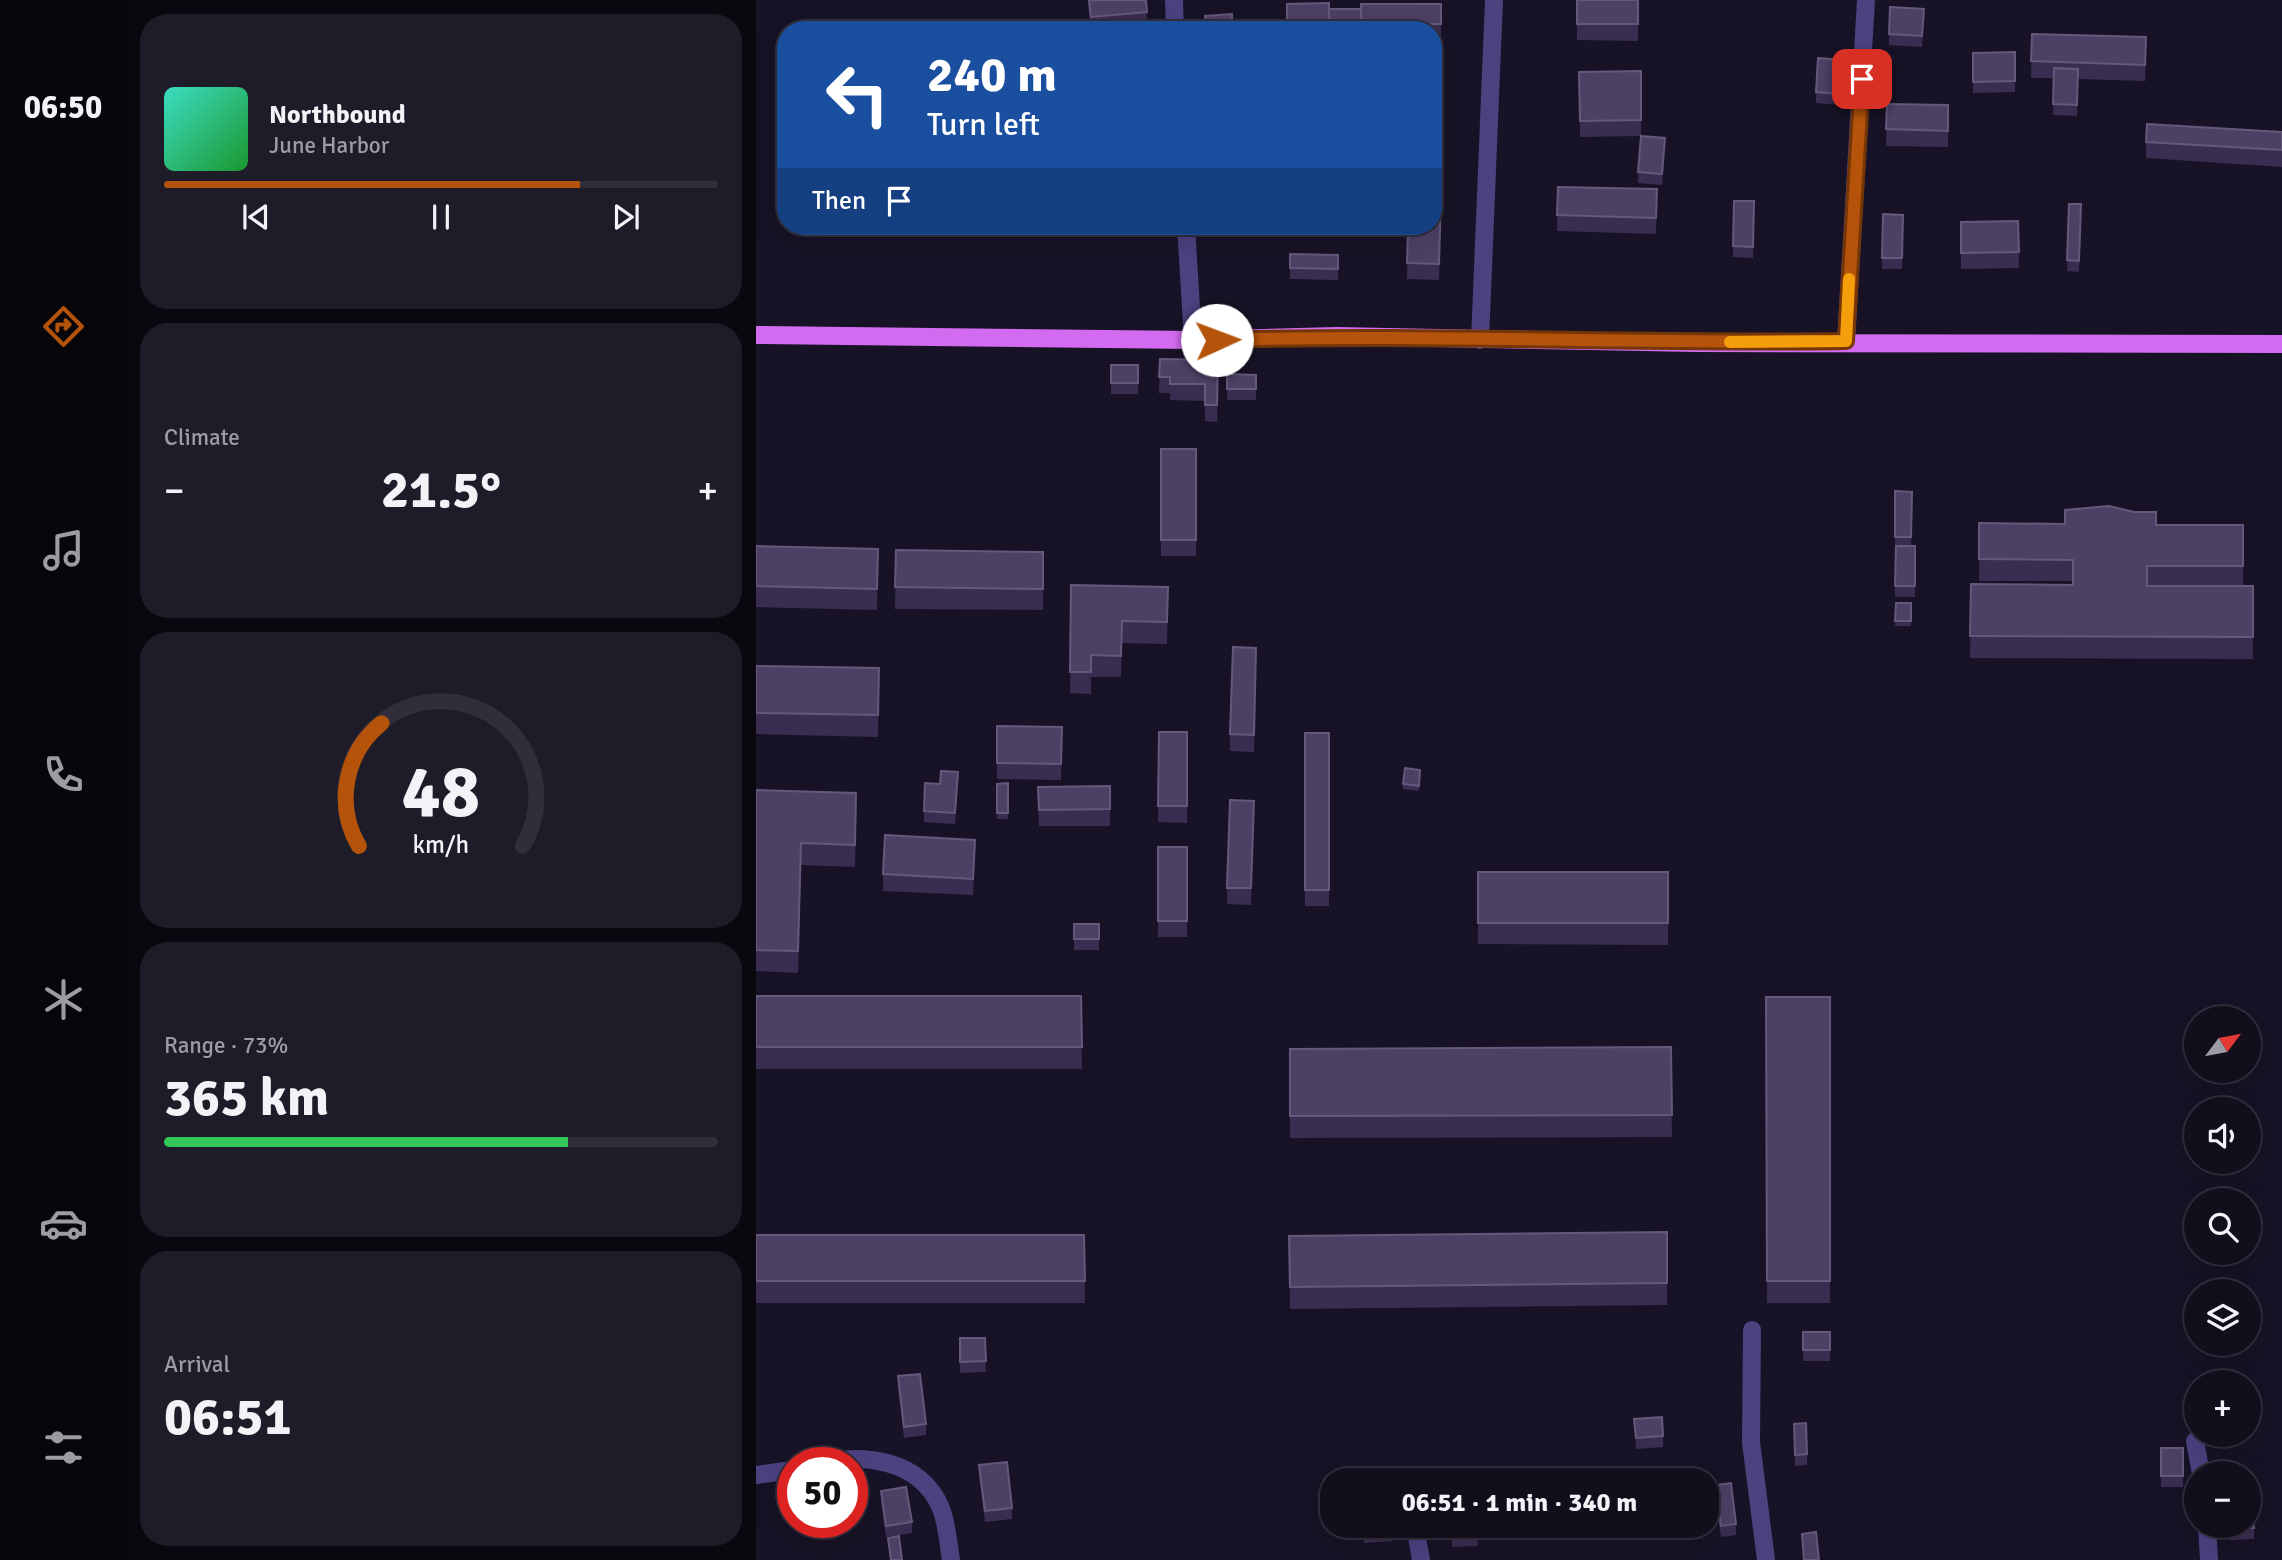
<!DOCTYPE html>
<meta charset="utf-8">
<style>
:root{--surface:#120e1c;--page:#1f1c29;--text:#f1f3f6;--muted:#9c9ca3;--line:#312e3b;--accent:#b45309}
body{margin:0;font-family:Signika,sans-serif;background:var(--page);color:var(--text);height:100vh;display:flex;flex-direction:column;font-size:26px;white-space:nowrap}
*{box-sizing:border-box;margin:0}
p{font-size:23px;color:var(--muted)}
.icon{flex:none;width:38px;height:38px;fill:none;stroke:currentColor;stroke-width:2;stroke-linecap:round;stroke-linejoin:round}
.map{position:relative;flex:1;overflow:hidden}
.side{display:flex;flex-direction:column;gap:14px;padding:14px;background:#0a080f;width:630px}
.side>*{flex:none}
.hud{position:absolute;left:21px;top:21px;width:665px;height:214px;border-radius:28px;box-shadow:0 7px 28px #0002,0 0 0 2px var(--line);background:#1a4fa0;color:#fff;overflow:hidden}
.needle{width:46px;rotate:58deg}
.tools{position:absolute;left:1428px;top:1006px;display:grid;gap:14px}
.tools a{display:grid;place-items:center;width:77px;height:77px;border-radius:50%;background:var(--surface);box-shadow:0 7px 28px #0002,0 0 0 2px var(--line);font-size:35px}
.speed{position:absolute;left:21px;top:1447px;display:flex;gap:14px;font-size:35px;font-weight:700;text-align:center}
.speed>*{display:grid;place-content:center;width:91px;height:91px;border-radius:50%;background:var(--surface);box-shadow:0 7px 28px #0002,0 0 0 2px var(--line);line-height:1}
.speed .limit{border:10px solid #d22;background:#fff;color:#111}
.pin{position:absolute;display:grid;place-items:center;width:60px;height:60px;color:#fff;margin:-30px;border-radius:14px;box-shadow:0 4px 10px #0006}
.me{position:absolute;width:77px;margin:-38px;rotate:88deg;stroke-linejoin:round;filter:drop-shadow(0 0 5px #0008)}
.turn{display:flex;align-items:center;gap:24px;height:147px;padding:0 35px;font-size:32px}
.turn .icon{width:91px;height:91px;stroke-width:2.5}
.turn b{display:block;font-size:49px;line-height:60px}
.then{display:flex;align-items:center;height:66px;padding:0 35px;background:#0003;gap:14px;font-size:26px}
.big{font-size:52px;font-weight:800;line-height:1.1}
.side .card{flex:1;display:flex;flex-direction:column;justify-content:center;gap:10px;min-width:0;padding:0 24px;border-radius:28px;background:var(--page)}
.side .dial{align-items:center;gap:0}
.dial svg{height:182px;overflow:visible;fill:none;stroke:var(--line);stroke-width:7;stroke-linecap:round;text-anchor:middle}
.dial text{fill:var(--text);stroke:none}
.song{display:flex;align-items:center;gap:21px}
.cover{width:84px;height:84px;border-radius:10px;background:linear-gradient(135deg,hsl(170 70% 55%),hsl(130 70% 35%))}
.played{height:7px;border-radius:4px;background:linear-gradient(90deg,var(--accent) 75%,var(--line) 75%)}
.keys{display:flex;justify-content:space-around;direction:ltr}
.heat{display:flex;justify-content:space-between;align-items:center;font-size:38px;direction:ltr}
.charge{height:10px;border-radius:5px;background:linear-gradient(90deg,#34c759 73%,var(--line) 0)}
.trip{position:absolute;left:564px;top:1468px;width:399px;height:70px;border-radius:28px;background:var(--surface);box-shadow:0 7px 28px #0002,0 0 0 2px var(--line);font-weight:800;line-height:70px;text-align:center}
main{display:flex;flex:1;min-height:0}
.tab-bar{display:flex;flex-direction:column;width:126px;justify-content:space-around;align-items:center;background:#07060b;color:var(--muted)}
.tab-bar .icon{width:49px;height:49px}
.tab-bar .selected{color:var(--accent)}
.tab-bar b{font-size:32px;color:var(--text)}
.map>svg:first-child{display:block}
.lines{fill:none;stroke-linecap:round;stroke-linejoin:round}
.minor{stroke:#4d4180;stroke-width:18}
.major{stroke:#d36bf1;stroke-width:18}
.wall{fill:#3a2d52}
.shaded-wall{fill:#251a39}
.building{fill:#4c4064;stroke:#64587c;stroke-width:2}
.route-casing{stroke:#753606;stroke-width:18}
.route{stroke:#b45309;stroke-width:12}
.slow{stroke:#f59e0b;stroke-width:12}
</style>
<main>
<nav class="tab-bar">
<b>06:50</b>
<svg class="icon selected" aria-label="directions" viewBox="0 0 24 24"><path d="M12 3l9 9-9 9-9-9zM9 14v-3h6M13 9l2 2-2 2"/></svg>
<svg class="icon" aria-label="music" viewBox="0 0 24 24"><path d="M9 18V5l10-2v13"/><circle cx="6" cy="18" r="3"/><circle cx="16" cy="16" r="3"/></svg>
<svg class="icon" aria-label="phone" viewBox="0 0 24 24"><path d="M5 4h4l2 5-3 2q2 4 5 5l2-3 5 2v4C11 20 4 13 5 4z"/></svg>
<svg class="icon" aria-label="climate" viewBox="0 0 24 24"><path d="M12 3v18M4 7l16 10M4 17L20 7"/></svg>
<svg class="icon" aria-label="car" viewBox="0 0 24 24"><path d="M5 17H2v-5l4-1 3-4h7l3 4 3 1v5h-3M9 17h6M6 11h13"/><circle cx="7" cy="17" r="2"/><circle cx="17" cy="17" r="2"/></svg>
<svg class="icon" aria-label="filters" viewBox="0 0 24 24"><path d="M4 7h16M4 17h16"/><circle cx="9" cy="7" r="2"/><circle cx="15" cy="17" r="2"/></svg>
</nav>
<section class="side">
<div class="card">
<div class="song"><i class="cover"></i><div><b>Northbound</b><p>June Harbor</p></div></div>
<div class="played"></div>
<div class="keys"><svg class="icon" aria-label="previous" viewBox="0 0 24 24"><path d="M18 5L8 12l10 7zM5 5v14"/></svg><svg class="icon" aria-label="pause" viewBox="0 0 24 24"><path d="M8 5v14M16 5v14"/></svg><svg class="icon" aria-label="next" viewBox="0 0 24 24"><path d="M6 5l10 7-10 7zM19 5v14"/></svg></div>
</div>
<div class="card"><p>Climate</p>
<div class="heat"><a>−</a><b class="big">21.5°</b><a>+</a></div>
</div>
<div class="card dial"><svg viewBox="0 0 100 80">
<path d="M14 69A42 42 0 1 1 86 69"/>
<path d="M14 69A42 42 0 0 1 24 15" stroke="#b45309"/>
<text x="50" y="56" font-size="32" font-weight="700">48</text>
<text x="50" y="72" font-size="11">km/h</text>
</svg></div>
<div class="card"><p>Range · 73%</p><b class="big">365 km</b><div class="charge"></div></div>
<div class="card"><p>Arrival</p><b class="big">06:51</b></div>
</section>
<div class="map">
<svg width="1526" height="1560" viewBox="0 0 1526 1560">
<rect width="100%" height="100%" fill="#181226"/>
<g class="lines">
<path class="minor" d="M 418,0 L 419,30
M 430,226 L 437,340
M 724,340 L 738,0
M 1090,341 L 1110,0
M 996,1330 L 995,1442 L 1010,1560
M 1439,1441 L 1445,1474
M 65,1463 C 109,1453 163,1460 184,1506 C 191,1521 192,1543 195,1560
M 0,1475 L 37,1470
M 659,1526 L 665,1560
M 1451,1526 L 1453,1560"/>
<path class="major" d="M 0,335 L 437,340 L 581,336 L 940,343 L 1526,344"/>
</g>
<path class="wall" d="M 332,0 L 390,0 L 391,28 L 372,30 L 334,30 Z
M 821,0 L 882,0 L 882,41 L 821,40 Z
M 685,4 L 685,41 L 677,41 L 677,30 L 531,30 L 573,9 L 605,9 Z
M 1168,20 L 1166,47 L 1133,45 L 1133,34 Z
M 1276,34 L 1390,37 L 1389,81 L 1322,79 L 1321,116 L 1297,115 L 1298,78 L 1275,78 Z
M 1259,52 L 1259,92 L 1217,93 L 1217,53 Z
M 885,71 L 885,136 L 909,149 L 906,185 L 882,183 L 885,136 L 824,137 L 823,72 Z
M 1086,71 L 1084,105 L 1060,103 L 1060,92 Z
M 1131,104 L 1192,105 L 1192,147 L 1130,146 Z
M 1526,132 L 1526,167 L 1390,158 L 1390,142 Z
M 677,145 L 684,145 L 685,182 L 677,182 Z
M 802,187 L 901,189 L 900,234 L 801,231 Z
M 685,195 L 683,280 L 651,279 L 652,227 L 672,228 Z
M 978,201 L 998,201 L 997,258 L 977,257 Z
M 1313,204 L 1325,204 L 1323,272 L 1311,271 Z
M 1127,214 L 1147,215 L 1146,269 L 1126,269 Z
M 1262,221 L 1263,268 L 1205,269 L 1205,222 Z
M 534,254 L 582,255 L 582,280 L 534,279 Z
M 404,359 L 462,360 L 461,422 L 449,421 L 449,401 L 414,400 L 414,393 L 403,393 Z
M 355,365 L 382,365 L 382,394 L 355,394 Z
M 471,374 L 500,375 L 500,400 L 471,400 Z
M 405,449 L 440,449 L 440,556 L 405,556 Z
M 1139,491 L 1156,492 L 1155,546 L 1159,546 L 1159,597 L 1139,597 Z
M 1223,523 L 1487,525 L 1487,586 L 1497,586 L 1497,659 L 1214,658 L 1215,584 L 1317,585 L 1317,581 L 1223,581 Z
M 0,546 L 122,549 L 121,610 L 0,607 Z
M 140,550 L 287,552 L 287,610 L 139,609 Z
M 315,585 L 412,587 L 411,644 L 366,643 L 365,677 L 335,677 L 335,694 L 314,693 Z
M 1140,603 L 1155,603 L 1155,626 L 1139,626 Z
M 500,664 L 498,752 L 474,751 L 474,734 Z
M 0,666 L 123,668 L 122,737 L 0,734 Z
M 241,726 L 306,727 L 305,780 L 241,779 Z
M 403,732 L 431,732 L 431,823 L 402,822 Z
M 549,733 L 573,733 L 573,906 L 549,906 Z
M 664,775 L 663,791 L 647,789 L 647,784 Z
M 202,783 L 199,824 L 168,822 L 168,811 L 184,784 Z
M 252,783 L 252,819 L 241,819 L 241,784 Z
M 354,786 L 354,826 L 283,826 L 282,787 Z
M 0,790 L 100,814 L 99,867 L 45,865 L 42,973 L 0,971 Z
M 498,818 L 495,905 L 471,904 L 471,888 Z
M 402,847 L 431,847 L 431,937 L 402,937 Z
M 219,856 L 217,895 L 127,891 L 127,874 Z
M 722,872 L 912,872 L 912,945 L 722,944 Z
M 318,924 L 343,924 L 343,950 L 318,950 Z
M 0,996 L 325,996 L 326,1069 L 0,1069 Z
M 1010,997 L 1074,997 L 1074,1303 L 1011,1303 Z
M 915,1047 L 916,1137 L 534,1138 L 534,1049 Z
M 911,1232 L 911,1305 L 534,1309 L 533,1236 Z
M 0,1235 L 328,1235 L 329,1303 L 0,1303 Z
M 1047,1332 L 1074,1332 L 1074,1361 L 1047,1361 Z
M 204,1338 L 229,1338 L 230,1372 L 204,1373 Z
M 142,1376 L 170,1424 L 170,1435 L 148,1438 L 142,1387 Z
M 878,1419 L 907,1436 L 907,1447 L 880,1449 Z
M 1038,1424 L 1051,1454 L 1051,1465 L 1039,1466 Z
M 1405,1448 L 1427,1448 L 1427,1487 L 1405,1487 Z
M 223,1465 L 256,1508 L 256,1519 L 229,1522 L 223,1476 Z
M 959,1485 L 980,1524 L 980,1535 L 965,1537 L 959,1496 Z
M 125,1491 L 156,1522 L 156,1533 L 130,1537 L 125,1502 Z
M 607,1526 L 636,1526 L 637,1541 L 608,1543 Z
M 695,1526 L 721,1526 L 722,1546 L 696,1547 Z
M 1473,1526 L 1493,1526 L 1498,1528 L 1498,1539 L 1474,1540 Z"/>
<path class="shaded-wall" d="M 909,138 L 909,149 L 906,185 L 906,174 Z"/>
<path class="building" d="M 333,0 L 390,0 L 391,12 L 335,17 Z
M 821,0 L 882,0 L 882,24 L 821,24 Z
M 573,3 L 573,30 L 531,30 L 531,4 Z
M 605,4 L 685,4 L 685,24 L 605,24 Z
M 1134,7 L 1168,9 L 1166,36 L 1133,34 Z
M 573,9 L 605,9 L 605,30 L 573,30 Z
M 476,14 L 477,30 L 450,30 L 449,16 Z
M 1276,34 L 1390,37 L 1389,65 L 1275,61 Z
M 1259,52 L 1259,81 L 1217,82 L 1217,53 Z
M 1062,58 L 1086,60 L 1084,94 L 1060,92 Z
M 1298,68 L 1322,69 L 1321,105 L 1297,104 Z
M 885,71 L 885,120 L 824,121 L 823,72 Z
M 1131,104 L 1192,105 L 1192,131 L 1130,129 Z
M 677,106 L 680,106 L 679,126 L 677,126 Z
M 1391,124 L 1526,132 L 1526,150 L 1390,142 Z
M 885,136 L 909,138 L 906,174 L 882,172 Z
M 677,145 L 684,145 L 685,171 L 677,171 Z
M 802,187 L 901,189 L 900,218 L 801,215 Z
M 677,194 L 685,195 L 683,264 L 651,263 L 652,227 L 672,228 L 672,226 L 677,226 Z
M 978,201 L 998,201 L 997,247 L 977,246 Z
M 1313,204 L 1325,204 L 1323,261 L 1311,260 Z
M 1127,214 L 1147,215 L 1146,258 L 1126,258 Z
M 1262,221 L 1263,252 L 1205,253 L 1205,222 Z
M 534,254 L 582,255 L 582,269 L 534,268 Z
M 404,359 L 462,360 L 461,405 L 449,405 L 449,384 L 414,384 L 414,377 L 403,377 Z
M 355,365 L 382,365 L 382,383 L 355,383 Z
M 471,374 L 500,375 L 500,389 L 471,389 Z
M 405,449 L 440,449 L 440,540 L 405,540 Z
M 1139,491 L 1156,492 L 1155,537 L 1139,537 Z
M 1353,506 L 1378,512 L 1400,512 L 1400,525 L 1487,525 L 1487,566 L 1391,566 L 1391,586 L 1497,586 L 1497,637 L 1214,636 L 1215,584 L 1317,585 L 1317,560 L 1223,559 L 1223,523 L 1309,524 L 1309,510 Z
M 0,546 L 122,549 L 121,589 L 0,586 Z
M 1140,546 L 1159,546 L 1159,586 L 1139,586 Z
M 140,550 L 287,552 L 287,589 L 139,587 Z
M 315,585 L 412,587 L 411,622 L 366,621 L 365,656 L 335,655 L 335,672 L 314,672 Z
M 1140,603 L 1155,603 L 1155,621 L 1139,621 Z
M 477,647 L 500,648 L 498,735 L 474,734 Z
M 0,666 L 123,668 L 122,715 L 0,713 Z
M 241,726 L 306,727 L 305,764 L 241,763 Z
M 403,732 L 431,732 L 431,806 L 402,806 Z
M 549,733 L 573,733 L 573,890 L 549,890 Z
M 649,768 L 664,770 L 663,786 L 647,784 Z
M 185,771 L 202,772 L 199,813 L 168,811 L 169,783 L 184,784 Z
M 252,783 L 252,813 L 241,813 L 241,784 Z
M 354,786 L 354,809 L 283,810 L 282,787 Z
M 0,790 L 100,793 L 99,845 L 45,843 L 42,951 L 0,950 Z
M 474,800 L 498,801 L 495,888 L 471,888 Z
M 129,835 L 219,840 L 217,879 L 127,874 Z
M 402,847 L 431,847 L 431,921 L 402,921 Z
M 722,872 L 912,872 L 912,923 L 722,923 Z
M 318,924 L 343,924 L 343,939 L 318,939 Z
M 0,996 L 325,996 L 326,1047 L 0,1047 Z
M 1010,997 L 1074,997 L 1074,1281 L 1011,1281 Z
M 915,1047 L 916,1115 L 534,1116 L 534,1049 Z
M 911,1232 L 911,1283 L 534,1287 L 533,1236 Z
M 0,1235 L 328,1235 L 329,1281 L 0,1281 Z
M 1047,1332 L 1074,1332 L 1074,1350 L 1047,1350 Z
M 204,1338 L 229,1338 L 230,1361 L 204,1362 Z
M 164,1374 L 170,1424 L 148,1427 L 142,1376 Z
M 906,1417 L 907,1436 L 880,1438 L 878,1419 Z
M 1050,1423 L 1051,1454 L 1039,1455 L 1038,1424 Z
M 1405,1448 L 1427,1448 L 1427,1476 L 1405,1476 Z
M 251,1462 L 256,1508 L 229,1511 L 223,1465 Z
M 975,1483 L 980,1524 L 965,1526 L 959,1485 Z
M 150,1487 L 156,1522 L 130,1526 L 125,1491 Z
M 1496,1503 L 1498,1528 L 1474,1529 L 1474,1526 L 1493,1526 L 1493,1504 Z
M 608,1526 L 636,1526 L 637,1530 L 608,1532 Z
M 696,1526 L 721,1526 L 722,1535 L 696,1536 Z
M 1060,1532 L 1063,1560 L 1048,1560 L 1046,1534 Z
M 143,1536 L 146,1560 L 135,1560 L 132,1538 Z"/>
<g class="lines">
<g class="route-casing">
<path id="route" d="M 461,340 C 670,334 880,344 1090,341 L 1106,79"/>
</g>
<use href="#route" class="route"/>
<path class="slow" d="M 974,342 L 1090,341 L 1093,279"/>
</g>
</svg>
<div class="tools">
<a><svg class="needle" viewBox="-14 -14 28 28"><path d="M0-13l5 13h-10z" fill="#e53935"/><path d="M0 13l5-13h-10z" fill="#9c9ca3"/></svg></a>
<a><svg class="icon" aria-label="sound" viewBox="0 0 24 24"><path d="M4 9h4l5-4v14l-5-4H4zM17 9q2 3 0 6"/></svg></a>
<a><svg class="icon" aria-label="search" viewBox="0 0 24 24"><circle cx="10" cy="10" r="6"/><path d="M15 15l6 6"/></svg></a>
<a><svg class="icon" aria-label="layers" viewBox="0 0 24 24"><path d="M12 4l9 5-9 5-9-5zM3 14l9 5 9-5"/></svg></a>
<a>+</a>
<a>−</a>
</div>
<div class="speed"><div class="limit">50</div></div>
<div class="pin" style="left:1106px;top:79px;background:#d93025"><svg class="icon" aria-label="arrive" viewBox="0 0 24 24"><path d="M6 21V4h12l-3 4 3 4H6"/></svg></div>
<svg class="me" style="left:461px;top:340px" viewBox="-20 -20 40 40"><circle r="19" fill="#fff"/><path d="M0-13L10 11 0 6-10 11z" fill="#b45309"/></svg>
<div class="trip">06:51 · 1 min · 340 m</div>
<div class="hud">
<div class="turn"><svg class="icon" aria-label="left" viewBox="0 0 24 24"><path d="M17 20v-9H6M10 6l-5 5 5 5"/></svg><div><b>240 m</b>Turn left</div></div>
<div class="then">Then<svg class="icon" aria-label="arrive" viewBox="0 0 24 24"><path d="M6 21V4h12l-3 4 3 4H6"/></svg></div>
</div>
</div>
</main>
